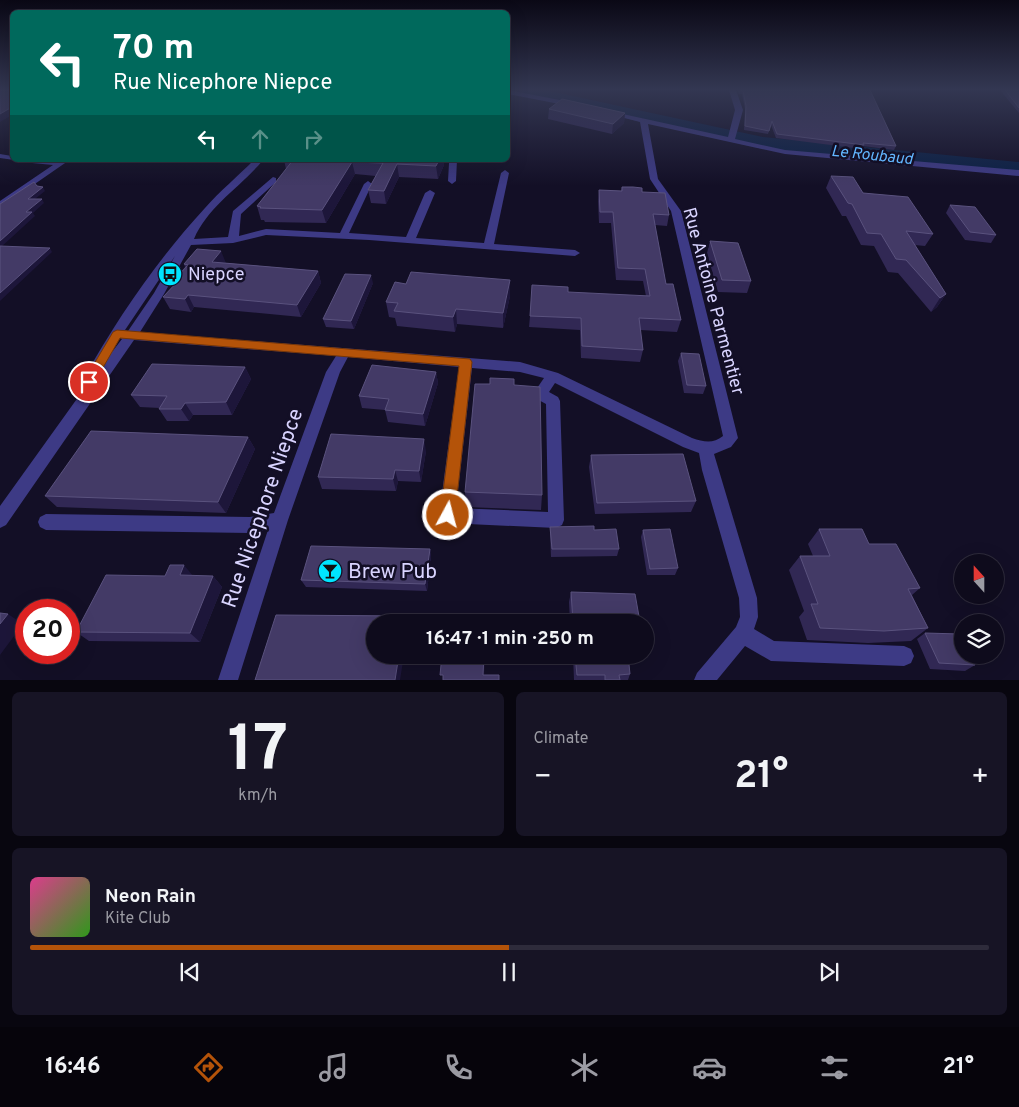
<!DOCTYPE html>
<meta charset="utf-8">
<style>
:root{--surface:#0e0b1c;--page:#171425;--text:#f1f3f6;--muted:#9b9ba3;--line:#2e2b3b;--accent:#b45309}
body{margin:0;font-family:Overpass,sans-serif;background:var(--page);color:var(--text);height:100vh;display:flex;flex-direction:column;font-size:19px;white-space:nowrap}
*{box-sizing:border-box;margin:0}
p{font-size:16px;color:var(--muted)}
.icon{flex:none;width:28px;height:28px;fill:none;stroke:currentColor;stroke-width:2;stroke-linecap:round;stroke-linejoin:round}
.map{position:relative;height:680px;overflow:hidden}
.sheet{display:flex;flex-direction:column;gap:12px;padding:12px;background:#08060f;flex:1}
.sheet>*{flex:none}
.top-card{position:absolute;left:10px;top:10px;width:500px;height:152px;border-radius:8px;box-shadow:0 5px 20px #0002,0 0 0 1px var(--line);background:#00695c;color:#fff;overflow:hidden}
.needle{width:32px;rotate:339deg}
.fabs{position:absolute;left:954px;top:554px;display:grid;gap:10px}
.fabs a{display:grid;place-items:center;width:50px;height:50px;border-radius:50%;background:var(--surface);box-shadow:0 5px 20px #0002,0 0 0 1px var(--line);font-size:25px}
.speed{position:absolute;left:15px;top:599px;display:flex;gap:10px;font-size:25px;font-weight:700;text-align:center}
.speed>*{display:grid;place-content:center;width:65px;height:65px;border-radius:50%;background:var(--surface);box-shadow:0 5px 20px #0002,0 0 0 1px var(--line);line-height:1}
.speed .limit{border:8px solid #d22;background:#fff;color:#111}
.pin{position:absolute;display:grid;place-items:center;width:42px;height:42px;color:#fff;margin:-21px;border:2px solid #fff;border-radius:50%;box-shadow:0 1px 5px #0007}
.me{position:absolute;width:55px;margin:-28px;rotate:7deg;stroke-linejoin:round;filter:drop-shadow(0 0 4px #0008)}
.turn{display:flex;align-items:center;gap:18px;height:105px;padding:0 20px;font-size:22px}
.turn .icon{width:65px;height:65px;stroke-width:2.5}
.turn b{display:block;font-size:35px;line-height:42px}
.lanes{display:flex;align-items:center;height:48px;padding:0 20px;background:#0003;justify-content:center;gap:25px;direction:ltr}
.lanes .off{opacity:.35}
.big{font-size:38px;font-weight:700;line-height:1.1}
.sheet .card{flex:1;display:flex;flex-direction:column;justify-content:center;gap:8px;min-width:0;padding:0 18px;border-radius:8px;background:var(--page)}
.sheet .dial{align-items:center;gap:0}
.dial b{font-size:65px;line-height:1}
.song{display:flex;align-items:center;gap:15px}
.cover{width:60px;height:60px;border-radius:8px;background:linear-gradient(135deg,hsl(330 70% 55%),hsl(110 70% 35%))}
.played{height:5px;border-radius:2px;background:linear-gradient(90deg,var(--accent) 50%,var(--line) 50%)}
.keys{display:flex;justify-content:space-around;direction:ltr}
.heat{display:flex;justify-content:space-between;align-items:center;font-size:28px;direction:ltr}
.sheet .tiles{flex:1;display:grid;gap:12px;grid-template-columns:1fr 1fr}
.card:last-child{grid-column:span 2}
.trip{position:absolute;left:366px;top:614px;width:288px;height:50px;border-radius:25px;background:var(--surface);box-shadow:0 5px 20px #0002,0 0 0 1px var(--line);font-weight:700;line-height:50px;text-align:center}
.tab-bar{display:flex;height:80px;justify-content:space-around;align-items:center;background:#06040b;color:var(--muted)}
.tab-bar .icon{width:35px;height:35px}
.tab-bar .on{color:var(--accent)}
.tab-bar b{font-size:22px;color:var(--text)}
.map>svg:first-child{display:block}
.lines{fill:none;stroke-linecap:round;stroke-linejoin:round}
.river{fill:#0a1f44;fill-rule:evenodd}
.minor{fill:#3d3a85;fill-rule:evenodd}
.wall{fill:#312854}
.shaded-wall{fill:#1d163a}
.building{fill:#433a66;stroke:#5a527e}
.route{fill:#b45309;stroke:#753606}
.labels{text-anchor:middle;stroke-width:5;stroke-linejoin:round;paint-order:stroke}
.far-water-label{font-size:16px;font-style:italic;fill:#62b6ff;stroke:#130f26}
.poi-label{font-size:18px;fill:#d9d4ff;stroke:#130f26;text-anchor:start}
.street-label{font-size:18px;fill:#d9d4ff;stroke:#130f26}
.near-street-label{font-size:21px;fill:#d9d4ff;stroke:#130f26}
.near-poi-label{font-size:21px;fill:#d9d4ff;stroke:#130f26;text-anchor:start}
</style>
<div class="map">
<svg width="1019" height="680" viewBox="0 0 1019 680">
<rect width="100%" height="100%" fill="#130f26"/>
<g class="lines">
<path class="river" d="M 513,90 L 545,90 L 763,137 L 1019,162 L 1019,174 L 763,149 L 521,95 L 515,93 Z"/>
<path class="minor" d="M 508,90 L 575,103 L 579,105 L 575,107 L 508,94 Z
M 729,90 L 736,90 L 743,110 L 735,139 L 785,150 L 1019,170 L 1019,176 L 785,154 L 648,124 L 658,179 L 681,211 L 738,438 L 731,447 L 714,454 L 757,598 L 758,617 L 754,629 L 774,641 L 904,646 L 911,649 L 914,656 L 911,663 L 904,666 L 771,661 L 745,646 L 717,680 L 694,680 L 697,673 L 736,627 L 740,617 L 739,598 L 702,470 L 699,453 L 683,447 L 555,383 L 549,392 L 558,397 L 560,401 L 564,520 L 562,525 L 556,528 L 447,523 L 441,520 L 439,515 L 459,367 L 348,357 L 340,372 L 288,520 L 238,680 L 218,680 L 268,530 L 250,533 L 46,530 L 40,527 L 38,522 L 40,517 L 46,514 L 250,517 L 274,513 L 326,372 L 336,356 L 134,340 L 6,525 L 0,528 L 0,506 L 89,382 L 84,378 C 118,317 158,259 205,208 C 220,191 238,176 254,160 L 263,160 C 241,187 208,206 194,239 L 228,237 L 233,211 L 273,177 L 276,178 L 276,182 L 241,214 L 239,236 L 266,229 L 340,233 L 364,184 L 368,181 L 372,184 L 349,233 L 406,237 L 425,193 L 430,190 L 435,193 L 416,238 L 484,243 L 501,173 L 505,170 L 509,173 L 494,244 L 575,250 L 580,253 L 575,256 L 369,240 L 266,235 L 233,243 L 191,245 L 164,294 L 140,332 L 520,362 L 558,373 L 692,438 C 704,442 713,444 723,436 L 671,211 L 650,179 L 640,122 L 605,113 L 609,111 L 728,137 L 735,110 ZM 175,256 L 154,293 L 128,331 L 125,330 ZM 120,338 L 122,339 L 112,352 ZM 472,368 L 520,372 L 544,378 L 533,394 L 535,398 L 546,404 L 548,512 L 456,508 Z
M 0,154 L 12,156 L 14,160 L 0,158 Z
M 28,160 L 68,161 L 0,208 L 0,201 L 53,165 L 32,163 Z
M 423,160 L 457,160 L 456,181 L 452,184 L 448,181 L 449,163 L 427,163 Z"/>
</g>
<path class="wall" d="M 738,90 L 870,90 L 896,146 L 894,150 L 863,146 L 862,149 L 776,138 L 771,125 L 768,134 L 744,130 L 745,109 L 742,94 L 739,94 Z
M 1000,90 L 1019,90 L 1019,113 Z
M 549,109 L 625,113 L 624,123 L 612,134 L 548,119 Z
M 284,160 L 444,160 L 444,165 L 438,179 L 399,177 L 386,204 L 371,203 L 368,190 L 376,176 L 355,174 L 326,223 L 265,222 L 264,220 L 261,220 L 257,206 L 286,169 Z
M 831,176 L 863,193 L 933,234 L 925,246 L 915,245 L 946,294 L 937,307 L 931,312 L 898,273 L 888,272 L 874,246 L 861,245 L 846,216 L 842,216 L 826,188 Z
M 622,187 L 642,192 L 669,215 L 667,226 L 655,225 L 666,284 L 681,320 L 677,332 L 640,330 L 643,350 L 640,362 L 581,358 L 580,330 L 529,327 L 530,316 L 646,296 L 643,281 L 616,280 L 611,223 L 599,223 L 598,201 L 599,190 L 621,191 Z
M 950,205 L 996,235 L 991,243 L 965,240 L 946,213 Z
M 710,241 L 751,281 L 747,293 L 718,292 L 707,253 Z
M 226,263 L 318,271 L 321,283 L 301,317 L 194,307 L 191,312 L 170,309 L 163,297 L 175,284 L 174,280 L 185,267 L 184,264 Z
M 373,283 L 354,329 L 326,327 L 323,319 Z
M 510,296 L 503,328 L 457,324 L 455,332 L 397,326 L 395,318 L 389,317 L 386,302 Z
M 681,353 L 706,386 L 703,394 L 684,393 L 678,361 Z
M 245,367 L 251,379 L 232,415 L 193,415 L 189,421 L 167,421 L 159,409 L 160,408 L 140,407 L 131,395 Z
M 436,372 L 438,383 L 425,426 L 388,422 L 385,410 L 362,408 L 359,396 Z
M 514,385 L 542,495 L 541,510 L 466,507 L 465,492 Z
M 248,437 L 255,449 L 226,513 L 57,507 L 45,496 Z
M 426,451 L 421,482 L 398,481 L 396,491 L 322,489 L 318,477 Z
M 591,455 L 696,501 L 691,512 L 595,514 L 589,467 Z
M 550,527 L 594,530 L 619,549 L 617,556 L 551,557 L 550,534 Z
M 819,529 L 869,544 L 920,588 L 912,595 L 928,628 L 911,641 L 868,643 L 807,640 L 799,617 L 804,611 L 789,570 L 800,556 L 813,556 L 808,544 Z
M 643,530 L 678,568 L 675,575 L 647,575 L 641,537 Z
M 430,549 L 431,557 L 427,591 L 306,587 L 301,580 Z
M 193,576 L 213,576 L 222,587 L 200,642 L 89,641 L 76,632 Z
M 571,592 L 640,622 L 570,622 L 569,602 Z
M 925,633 L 975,665 L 965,671 L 930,669 L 917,639 Z
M 573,655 L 628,655 L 630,674 L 628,680 L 574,680 Z"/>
<path class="shaded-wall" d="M 12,107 L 12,115 L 0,122 L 0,114 Z
M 625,113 L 624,123 L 612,134 L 613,124 Z
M 439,160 L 444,160 L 444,165 L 438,179 L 436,166 Z
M 352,162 L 355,174 L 326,223 L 322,210 Z
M 397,164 L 399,177 L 386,204 L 384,191 Z
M 43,187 L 45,191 L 30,203 L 28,199 Z
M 42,199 L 44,203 L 33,213 L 35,216 L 0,248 L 0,241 L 26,212 Z
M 50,248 L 52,252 L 0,301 L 0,293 Z
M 221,251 L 226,263 L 217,274 L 212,262 Z
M 318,271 L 321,283 L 301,317 L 297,305 Z
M 371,275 L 373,283 L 354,329 L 351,321 Z
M 510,280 L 510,296 L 503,328 L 503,313 Z
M 946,294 L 937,307 L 931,312 L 940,298 Z
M 188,295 L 194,307 L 191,312 L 185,299 Z
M 456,309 L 457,324 L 455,332 L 453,317 Z
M 245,367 L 251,379 L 232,415 L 226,402 Z
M 436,372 L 438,383 L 425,426 L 423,414 Z
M 185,403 L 193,415 L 189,421 L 181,409 Z
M 248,437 L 255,449 L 226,513 L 218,502 Z
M 424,439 L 426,451 L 421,482 L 419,471 Z
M 395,470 L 398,481 L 396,491 L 393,479 Z
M 430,549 L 431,557 L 427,591 L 425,584 Z
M 184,565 L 193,576 L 180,575 Z
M 213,576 L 222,587 L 200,642 L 190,633 Z
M 8,614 L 23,624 L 0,655 L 0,624 Z
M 405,616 L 407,622 L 404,622 Z
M 399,655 L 404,655 L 400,680 L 395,680 Z
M 484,655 L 485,655 L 484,680 L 483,675 Z"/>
<path class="building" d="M 0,90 L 12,90 L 12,107 L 0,114 Z
M 740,90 L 870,90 L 896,146 L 863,143 L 864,145 L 777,134 L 772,121 L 769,131 L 745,126 L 746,106 L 743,91 Z
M 1005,90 L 1019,90 L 1019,108 Z
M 562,99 L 625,113 L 613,124 L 549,109 Z
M 293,160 L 439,160 L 436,166 L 397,164 L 384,191 L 368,190 L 383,163 L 352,162 L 322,210 L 260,208 L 261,207 L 257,206 Z
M 831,176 L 853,177 L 863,193 L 908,197 L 933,234 L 906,231 L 946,294 L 940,298 L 906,260 L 896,259 L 881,234 L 867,233 L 852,204 L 848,203 Z
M 34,182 L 37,186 L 43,187 L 28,199 L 42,199 L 26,212 L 32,212 L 0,241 L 0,204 Z
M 622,187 L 633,187 L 642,188 L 642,192 L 665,193 L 669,215 L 653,214 L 666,284 L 673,284 L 681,320 L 639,318 L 643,350 L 582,346 L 581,318 L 530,316 L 532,285 L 568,287 L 568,292 L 650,296 L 645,269 L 618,268 L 613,212 L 600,212 L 599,190 L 622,191 Z
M 950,205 L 975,207 L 996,235 L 970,232 Z
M 710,241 L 738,243 L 751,281 L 722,280 Z
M 0,246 L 50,248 L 0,293 Z
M 197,249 L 221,251 L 212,262 L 318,271 L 297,305 L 188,295 L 185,299 L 163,297 L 178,281 L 174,280 L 188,265 L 184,264 Z
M 411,272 L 510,280 L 503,313 L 456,309 L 453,317 L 394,311 L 398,303 L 386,302 L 395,282 L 406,284 Z
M 345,274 L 371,275 L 351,321 L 323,319 Z
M 681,353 L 699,354 L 706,386 L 687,385 Z
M 152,364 L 245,367 L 226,402 L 185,403 L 181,409 L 159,409 L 167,396 L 131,395 Z
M 372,365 L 436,372 L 423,414 L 385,410 L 389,399 L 359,396 Z
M 490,378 L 514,379 L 514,385 L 540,387 L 542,495 L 465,492 L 475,384 L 490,384 Z
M 91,431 L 248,437 L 218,502 L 45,496 Z
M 331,434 L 424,439 L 419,471 L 395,470 L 393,479 L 318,477 Z
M 683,454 L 696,501 L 597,503 L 591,455 Z
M 594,526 L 594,530 L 616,529 L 619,549 L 552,549 L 550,527 Z
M 670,529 L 678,568 L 650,569 L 643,530 Z
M 819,529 L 862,529 L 869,544 L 896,544 L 920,588 L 908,589 L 928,628 L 884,631 L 820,628 L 811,604 L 818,604 L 800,556 L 830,556 Z
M 311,546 L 430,549 L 425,584 L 301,580 Z
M 170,565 L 184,565 L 180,575 L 213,576 L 190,633 L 76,632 L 106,575 L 165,576 Z
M 571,592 L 635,594 L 640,622 L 573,622 Z
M 0,613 L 8,614 L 0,624 Z
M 276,615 L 405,616 L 404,622 L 375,622 L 375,655 L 399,655 L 395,680 L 255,680 Z
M 925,633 L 960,634 L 962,639 L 962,655 L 970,655 L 975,665 L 939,663 Z
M 442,655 L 484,655 L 483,675 L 499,675 L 499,680 L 443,680 L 443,675 L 440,675 Z
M 575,655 L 628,655 L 630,674 L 619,675 L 620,680 L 605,680 L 605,675 L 577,675 Z"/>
<linearGradient id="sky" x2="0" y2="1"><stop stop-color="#0a0815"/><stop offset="0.48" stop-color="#333752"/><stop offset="1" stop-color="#333752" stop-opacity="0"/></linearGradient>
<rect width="1019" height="186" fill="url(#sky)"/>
<path class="route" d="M 117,330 L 470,359 L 472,362 L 455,515 L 453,520 L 448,522 L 442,520 L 440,515 L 459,366 L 120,338 L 93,385 L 85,385 L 83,382 L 85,379 L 113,332 Z"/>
<defs>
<g id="bus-disc" transform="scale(1.25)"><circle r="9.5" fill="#00e5ff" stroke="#130f26"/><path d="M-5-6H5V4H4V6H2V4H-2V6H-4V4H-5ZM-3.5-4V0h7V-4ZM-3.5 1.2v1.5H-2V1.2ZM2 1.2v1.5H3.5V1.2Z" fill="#111"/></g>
<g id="bar-disc" transform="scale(1.25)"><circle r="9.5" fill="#00e5ff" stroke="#130f26"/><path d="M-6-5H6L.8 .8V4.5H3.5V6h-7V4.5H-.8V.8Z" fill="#111"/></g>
</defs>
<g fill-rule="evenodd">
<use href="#bus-disc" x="170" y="274"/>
<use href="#bar-disc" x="330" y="571"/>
</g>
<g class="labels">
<g class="far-water-label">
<text transform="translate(872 154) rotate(6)" y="6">Le Roubaud</text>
</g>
<g class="poi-label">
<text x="188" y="280">Niepce</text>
</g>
<g class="street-label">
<text transform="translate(714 301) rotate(75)" y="6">Rue Antoine Parmentier</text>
</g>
<g class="near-street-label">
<text transform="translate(262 508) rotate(-71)" y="7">Rue Nicephore Niepce</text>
</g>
<g class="near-poi-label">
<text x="348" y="578">Brew Pub</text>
</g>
</g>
</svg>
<div class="fabs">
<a><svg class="needle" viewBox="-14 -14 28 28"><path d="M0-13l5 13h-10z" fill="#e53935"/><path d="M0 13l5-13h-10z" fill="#9b9ba3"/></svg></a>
<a><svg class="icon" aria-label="layers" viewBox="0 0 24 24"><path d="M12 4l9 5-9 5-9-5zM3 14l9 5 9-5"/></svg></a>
</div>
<div class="speed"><div class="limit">20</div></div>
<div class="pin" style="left:89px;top:382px;background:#d93025"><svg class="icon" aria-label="arrive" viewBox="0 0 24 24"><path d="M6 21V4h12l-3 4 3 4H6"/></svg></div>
<svg class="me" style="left:448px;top:515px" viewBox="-20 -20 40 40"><circle r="17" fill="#b45309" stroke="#fff" stroke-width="3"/><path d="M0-11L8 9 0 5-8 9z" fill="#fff"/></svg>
<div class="trip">16:47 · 1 min · 250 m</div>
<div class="top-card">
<div class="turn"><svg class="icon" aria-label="left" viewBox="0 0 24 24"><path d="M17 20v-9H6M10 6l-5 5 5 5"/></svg><div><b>70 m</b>Rue Nicephore Niepce</div></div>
<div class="lanes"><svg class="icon" aria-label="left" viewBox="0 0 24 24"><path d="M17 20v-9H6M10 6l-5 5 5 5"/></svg><svg class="icon off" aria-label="ahead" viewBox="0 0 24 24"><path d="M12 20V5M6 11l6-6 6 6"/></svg><svg class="icon off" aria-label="right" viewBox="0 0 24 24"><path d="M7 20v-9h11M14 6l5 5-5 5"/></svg></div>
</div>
</div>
<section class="sheet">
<div class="tiles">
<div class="card dial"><b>17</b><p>km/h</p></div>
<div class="card"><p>Climate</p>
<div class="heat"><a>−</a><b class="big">21°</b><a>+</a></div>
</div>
<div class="card">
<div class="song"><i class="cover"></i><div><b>Neon Rain</b><p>Kite Club</p></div></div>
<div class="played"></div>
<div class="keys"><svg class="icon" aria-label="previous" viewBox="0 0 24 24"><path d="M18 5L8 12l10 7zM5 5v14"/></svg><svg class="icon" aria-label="pause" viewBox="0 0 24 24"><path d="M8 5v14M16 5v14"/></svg><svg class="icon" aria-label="next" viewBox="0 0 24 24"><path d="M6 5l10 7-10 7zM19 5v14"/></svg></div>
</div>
</div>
</section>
<nav class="tab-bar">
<b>16:46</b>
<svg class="icon on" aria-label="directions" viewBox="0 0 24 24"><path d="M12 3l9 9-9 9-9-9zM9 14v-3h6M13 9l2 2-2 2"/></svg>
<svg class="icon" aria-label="music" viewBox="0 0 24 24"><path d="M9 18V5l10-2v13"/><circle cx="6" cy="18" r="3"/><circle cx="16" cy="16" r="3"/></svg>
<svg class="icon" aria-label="phone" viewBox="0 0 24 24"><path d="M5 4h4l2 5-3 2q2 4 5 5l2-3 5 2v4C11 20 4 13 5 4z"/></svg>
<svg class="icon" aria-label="climate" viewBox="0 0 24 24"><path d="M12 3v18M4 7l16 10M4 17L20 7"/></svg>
<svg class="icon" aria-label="car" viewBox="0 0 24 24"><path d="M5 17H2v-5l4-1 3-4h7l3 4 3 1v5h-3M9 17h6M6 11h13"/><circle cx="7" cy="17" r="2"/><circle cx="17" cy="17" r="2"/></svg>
<svg class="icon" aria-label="filters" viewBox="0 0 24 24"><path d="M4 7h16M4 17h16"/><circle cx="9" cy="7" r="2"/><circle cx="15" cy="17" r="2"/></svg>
<b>21°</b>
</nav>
